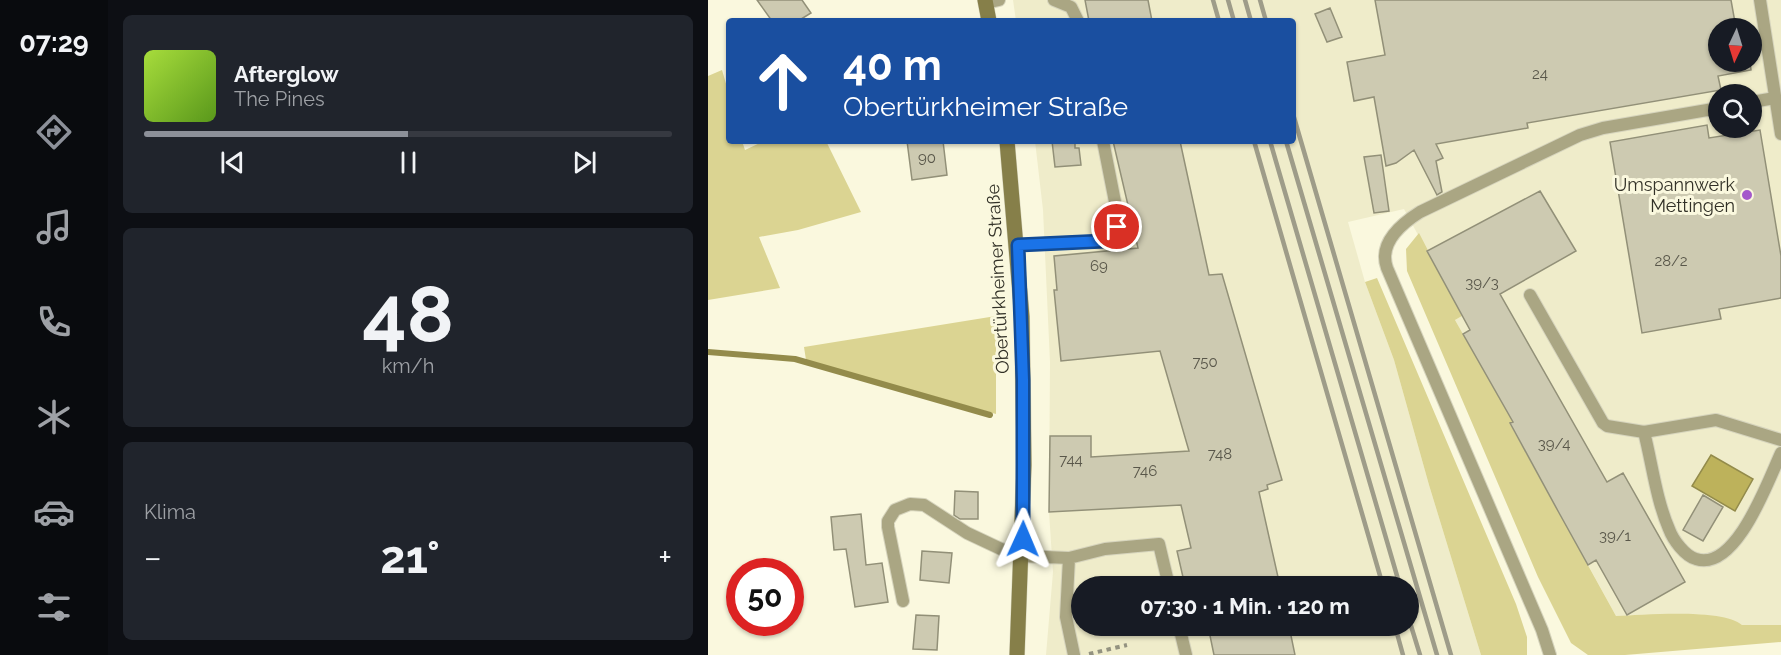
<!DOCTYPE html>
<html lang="de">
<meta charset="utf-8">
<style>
:root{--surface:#171b24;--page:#20242c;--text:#f1f3f6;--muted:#9ea1a6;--line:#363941;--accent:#8c9099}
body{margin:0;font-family:Raleway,sans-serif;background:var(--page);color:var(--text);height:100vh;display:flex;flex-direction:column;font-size:22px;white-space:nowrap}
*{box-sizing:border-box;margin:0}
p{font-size:20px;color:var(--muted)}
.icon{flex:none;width:33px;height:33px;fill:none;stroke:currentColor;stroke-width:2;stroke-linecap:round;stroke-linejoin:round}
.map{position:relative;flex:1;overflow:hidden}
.sheet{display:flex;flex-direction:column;gap:15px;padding:15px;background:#0d0f14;width:600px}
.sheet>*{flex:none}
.guide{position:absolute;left:18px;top:18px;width:570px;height:126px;border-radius:6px;box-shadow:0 2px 4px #0004;background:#1a4fa0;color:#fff;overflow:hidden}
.needle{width:39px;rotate:184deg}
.buttons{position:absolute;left:1000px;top:18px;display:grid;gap:12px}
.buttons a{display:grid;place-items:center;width:54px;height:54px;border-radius:50%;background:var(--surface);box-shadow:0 2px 4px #0004;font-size:30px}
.speed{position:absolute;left:18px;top:558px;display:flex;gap:12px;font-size:30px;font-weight:700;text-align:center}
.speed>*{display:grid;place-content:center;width:78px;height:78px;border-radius:50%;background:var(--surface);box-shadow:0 2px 4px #0004;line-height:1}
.speed .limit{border:9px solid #d22;background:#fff;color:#111}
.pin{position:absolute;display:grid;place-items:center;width:51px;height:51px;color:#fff;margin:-26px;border:3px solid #fff;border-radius:50%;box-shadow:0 2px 6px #0007}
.me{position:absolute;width:66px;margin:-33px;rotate:1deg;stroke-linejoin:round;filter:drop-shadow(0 0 4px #0008)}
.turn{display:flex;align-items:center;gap:21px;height:126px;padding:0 18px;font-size:27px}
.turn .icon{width:78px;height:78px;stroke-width:2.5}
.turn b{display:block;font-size:42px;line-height:51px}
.big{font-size:45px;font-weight:700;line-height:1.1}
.sheet .card{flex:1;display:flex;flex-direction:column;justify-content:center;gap:9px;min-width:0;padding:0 21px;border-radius:9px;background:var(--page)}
.sheet .dial{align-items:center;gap:0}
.dial b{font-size:78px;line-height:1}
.song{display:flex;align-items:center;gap:18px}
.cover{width:72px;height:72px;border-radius:9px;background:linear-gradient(135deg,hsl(80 70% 55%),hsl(90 70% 35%))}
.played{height:6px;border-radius:3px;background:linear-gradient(90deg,var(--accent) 50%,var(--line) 50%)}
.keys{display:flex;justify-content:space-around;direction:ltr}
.heat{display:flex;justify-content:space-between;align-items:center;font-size:33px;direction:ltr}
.trip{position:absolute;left:363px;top:576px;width:348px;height:60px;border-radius:30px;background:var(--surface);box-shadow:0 2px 4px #0004;font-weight:700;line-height:60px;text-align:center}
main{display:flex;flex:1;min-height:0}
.dock{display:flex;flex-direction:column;width:108px;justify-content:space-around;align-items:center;background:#090b0e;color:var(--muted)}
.dock .icon{width:42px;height:42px}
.dock .current{color:var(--accent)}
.dock b{font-size:27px;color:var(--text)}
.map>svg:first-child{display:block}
.built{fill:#efecca;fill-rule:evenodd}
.green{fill:#dbd492}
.water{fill:#bdb25b;stroke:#938b4b;stroke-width:1.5}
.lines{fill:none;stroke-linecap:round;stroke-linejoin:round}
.stream{stroke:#938b4b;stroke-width:6}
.building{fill:#cdcab1;stroke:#929078;stroke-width:1.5}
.service-casing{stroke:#d6d4bd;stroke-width:14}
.secondary-casing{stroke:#d6d4bd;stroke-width:16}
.path{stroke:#939280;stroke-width:4;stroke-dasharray:4.5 4.5;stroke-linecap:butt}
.service{stroke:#aaa683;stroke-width:12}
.secondary{stroke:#867f49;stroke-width:15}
.rail{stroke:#9e9c89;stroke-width:4.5}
.route-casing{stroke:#114b97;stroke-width:15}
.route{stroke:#1a73e8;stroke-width:10}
.poi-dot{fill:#a459cb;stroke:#faf8de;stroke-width:2}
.labels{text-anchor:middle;stroke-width:6;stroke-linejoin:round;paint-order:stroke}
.number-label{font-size:15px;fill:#59574a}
.poi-label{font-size:18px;fill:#323127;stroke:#faf8de;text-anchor:end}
.street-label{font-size:18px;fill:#323127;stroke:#faf8de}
</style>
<main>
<nav class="dock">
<b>07:29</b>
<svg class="icon current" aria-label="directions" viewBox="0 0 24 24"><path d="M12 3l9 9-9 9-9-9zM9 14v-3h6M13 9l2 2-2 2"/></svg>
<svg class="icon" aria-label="music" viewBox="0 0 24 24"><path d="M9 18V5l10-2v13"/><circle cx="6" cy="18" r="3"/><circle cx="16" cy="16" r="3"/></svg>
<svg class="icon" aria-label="phone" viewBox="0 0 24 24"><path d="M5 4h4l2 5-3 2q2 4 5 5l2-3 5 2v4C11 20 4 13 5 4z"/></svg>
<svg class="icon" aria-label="climate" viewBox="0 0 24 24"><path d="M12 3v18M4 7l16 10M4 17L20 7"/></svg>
<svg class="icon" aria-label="car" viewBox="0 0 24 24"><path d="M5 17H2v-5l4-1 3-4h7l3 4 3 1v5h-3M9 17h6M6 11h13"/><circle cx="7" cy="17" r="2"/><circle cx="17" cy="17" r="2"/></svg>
<svg class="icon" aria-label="filters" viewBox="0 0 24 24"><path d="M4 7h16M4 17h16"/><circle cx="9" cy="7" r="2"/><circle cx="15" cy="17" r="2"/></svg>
</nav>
<section class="sheet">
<div class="card">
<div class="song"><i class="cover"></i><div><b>Afterglow</b><p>The Pines</p></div></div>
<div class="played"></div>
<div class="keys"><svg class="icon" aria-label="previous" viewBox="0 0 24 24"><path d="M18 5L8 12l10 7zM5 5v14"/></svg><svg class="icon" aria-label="pause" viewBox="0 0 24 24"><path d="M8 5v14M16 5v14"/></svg><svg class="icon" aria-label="next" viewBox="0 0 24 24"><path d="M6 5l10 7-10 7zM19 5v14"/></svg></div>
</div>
<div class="card dial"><b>48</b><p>km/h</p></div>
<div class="card"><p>Klima</p>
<div class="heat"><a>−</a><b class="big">21°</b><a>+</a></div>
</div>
</section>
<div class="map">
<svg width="1073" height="655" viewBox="0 0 1073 655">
<rect width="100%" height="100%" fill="#faf8de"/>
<path class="built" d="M 305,0 L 1073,0 L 1073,625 L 1034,625 L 993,614 L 908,616 L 802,423 L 804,421 L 747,320 L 754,316 L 696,209 L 640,222 L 657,282 L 686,360 L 721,485 L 773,655 L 338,655 L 345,572 L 341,512 L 342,362 L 335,210 L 327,141 L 585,141 L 585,21 L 308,21 ZM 1011,28 L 1044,28 L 1044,62 L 1011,62 ZM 1011,94 L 1044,94 L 1044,128 L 1011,128 ZM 374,586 L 700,586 L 700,626 L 374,626 Z"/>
<path class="green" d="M 14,70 L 21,94 L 21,141 L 34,141 L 37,150 L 56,141 L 118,141 L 153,212 L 90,230 L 51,237 L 72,288 L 0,300 L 0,76 Z
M 711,233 L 754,316 L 747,320 L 805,422 L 802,424 L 908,616 C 936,615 1015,608 1034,625 L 1073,625 L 1073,642 L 917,655 L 880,655 L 863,643 L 830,577 L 699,271 L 698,249 Z
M 669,278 L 808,604 L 819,637 L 819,655 L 773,655 L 721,485 L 686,360 L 657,282 Z
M 288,316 L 288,414 L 98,360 L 96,347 Z"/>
<path class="water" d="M 1003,455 L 1045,479 L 1027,511 L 984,486 Z"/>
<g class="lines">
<path class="stream" d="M 0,352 L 87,359 L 282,415"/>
</g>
<path class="building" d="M 49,0 L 94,0 L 103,13 L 90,21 L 64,21 Z
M 377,0 L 440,0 L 444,21 L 381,21 Z
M 667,0 L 1023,0 L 1028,28 L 1011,28 L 1011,62 L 1042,62 L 1043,70 L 1010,76 L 1013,90 L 819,123 L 820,128 L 728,144 L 735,158 L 728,161 L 734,192 L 729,195 L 706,150 L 688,163 L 678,166 L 666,97 L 646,101 L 639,62 L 677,55 Z
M 622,8 L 634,37 L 619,42 L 607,14 Z
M 999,125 L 1001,138 L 1052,130 L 1073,256 L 1073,298 L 1011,309 L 1013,319 L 934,333 L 902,142 Z
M 199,141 L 235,141 L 239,175 L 204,180 Z
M 344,141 L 367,141 L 367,148 L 371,148 L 373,165 L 347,167 Z
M 405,141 L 472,141 L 501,275 L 514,274 L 574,480 L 559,485 L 560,489 L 551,492 L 572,586 L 477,586 L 469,551 L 483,548 L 473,505 L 341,512 L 342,436 L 383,436 L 383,457 L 481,451 L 452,351 L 353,361 L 346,290 L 349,290 L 346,256 L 430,248 Z
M 673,155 L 681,211 L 666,213 L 656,157 Z
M 832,191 L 868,251 L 792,294 L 899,482 L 915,473 L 977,582 L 919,615 L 888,560 L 880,565 L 850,511 L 802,423 L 805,422 L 755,334 L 762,330 L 719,251 Z
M 247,491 L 270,492 L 270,519 L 252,519 L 246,515 Z
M 995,495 L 1015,507 L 995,541 L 975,530 Z
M 153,514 L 158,565 L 174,563 L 180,602 L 147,607 L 138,549 L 126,550 L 123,517 Z
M 214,551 L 244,553 L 241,583 L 212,580 Z
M 208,615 L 231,616 L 229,650 L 205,649 Z
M 500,626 L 581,626 L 587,655 L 506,655 Z"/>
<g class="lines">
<g class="service-casing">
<path id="service" d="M 346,0 L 363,7 L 370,21
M 1052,0 L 1073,134
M 278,3 L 291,0
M 1044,102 L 1067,98
M 310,245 L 397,241 L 406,235 L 410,217 L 395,141
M 822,295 L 895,423 L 899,426 L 936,432 C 944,463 948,499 961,529 C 965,540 977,556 988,559 C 1028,572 1060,481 1073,453
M 936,432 L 1008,420 L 1073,440
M 361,558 L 358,617 L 366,655
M 195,601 L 180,527 L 180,521 L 187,510 L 202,504 L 216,505 L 259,533 L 293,549 L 315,556 L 361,558 L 397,549 L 451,544 L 461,586
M 471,626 L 478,655
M 842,655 L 834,630 L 679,268 C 670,243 693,224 712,212 L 872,135 L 895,128 L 1011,108"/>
</g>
<g class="secondary-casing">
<path id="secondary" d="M 277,0 L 281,21
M 299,141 L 314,317 L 316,465 L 309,655"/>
</g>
<path class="path" d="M 416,631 L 438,626
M 381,654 L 419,645"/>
<use href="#service" class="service"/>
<use href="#secondary" class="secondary"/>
<path class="rail" d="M 505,0 L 511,21
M 520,0 L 526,21
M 537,0 L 543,21
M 552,0 L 558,21
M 585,114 L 743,655
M 546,141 L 675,586
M 562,141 L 692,586
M 578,141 L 729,655
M 700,616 L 712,655
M 687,626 L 695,655"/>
</g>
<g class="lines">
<g class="route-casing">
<path id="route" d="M 315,539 L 315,380 L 310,245 L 397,241 L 406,235 L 409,227"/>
</g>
<use href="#route" class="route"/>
</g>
<circle class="poi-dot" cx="1039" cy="195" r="6"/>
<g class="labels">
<g class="number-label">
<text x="832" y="79">24</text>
<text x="219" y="163">90</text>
<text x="963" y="266">28/2</text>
<text x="391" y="271">69</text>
<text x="774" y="288">39/3</text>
<text x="497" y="367">750</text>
<text x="846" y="449">39/4</text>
<text x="512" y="459">748</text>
<text x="363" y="465">744</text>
<text x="437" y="476">746</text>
<text x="907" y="541">39/1</text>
</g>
<g class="poi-label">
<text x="1027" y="191">Umspannwerk<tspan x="1027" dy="21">Mettingen</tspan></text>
</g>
<g class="street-label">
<text transform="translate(290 279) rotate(-93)" y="6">Obertürkheimer Straße</text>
</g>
</g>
</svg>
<div class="buttons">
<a><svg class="needle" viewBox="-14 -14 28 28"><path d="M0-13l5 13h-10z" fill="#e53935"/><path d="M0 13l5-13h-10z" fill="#9ea1a6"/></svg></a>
<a><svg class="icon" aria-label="search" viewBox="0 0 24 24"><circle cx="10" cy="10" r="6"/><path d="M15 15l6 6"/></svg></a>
</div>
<div class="speed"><div class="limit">50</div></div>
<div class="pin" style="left:409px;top:227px;background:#d93025"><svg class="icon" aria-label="arrive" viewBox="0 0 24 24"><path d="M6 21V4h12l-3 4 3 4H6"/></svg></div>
<svg class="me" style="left:315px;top:539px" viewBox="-20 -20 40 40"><path d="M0-17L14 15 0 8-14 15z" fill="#1a73e8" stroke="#fff" stroke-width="4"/></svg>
<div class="trip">07:30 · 1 Min. · 120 m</div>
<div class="guide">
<div class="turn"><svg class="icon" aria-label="ahead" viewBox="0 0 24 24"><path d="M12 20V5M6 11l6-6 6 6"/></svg><div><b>40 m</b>Obertürkheimer Straße</div></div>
</div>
</div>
</main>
